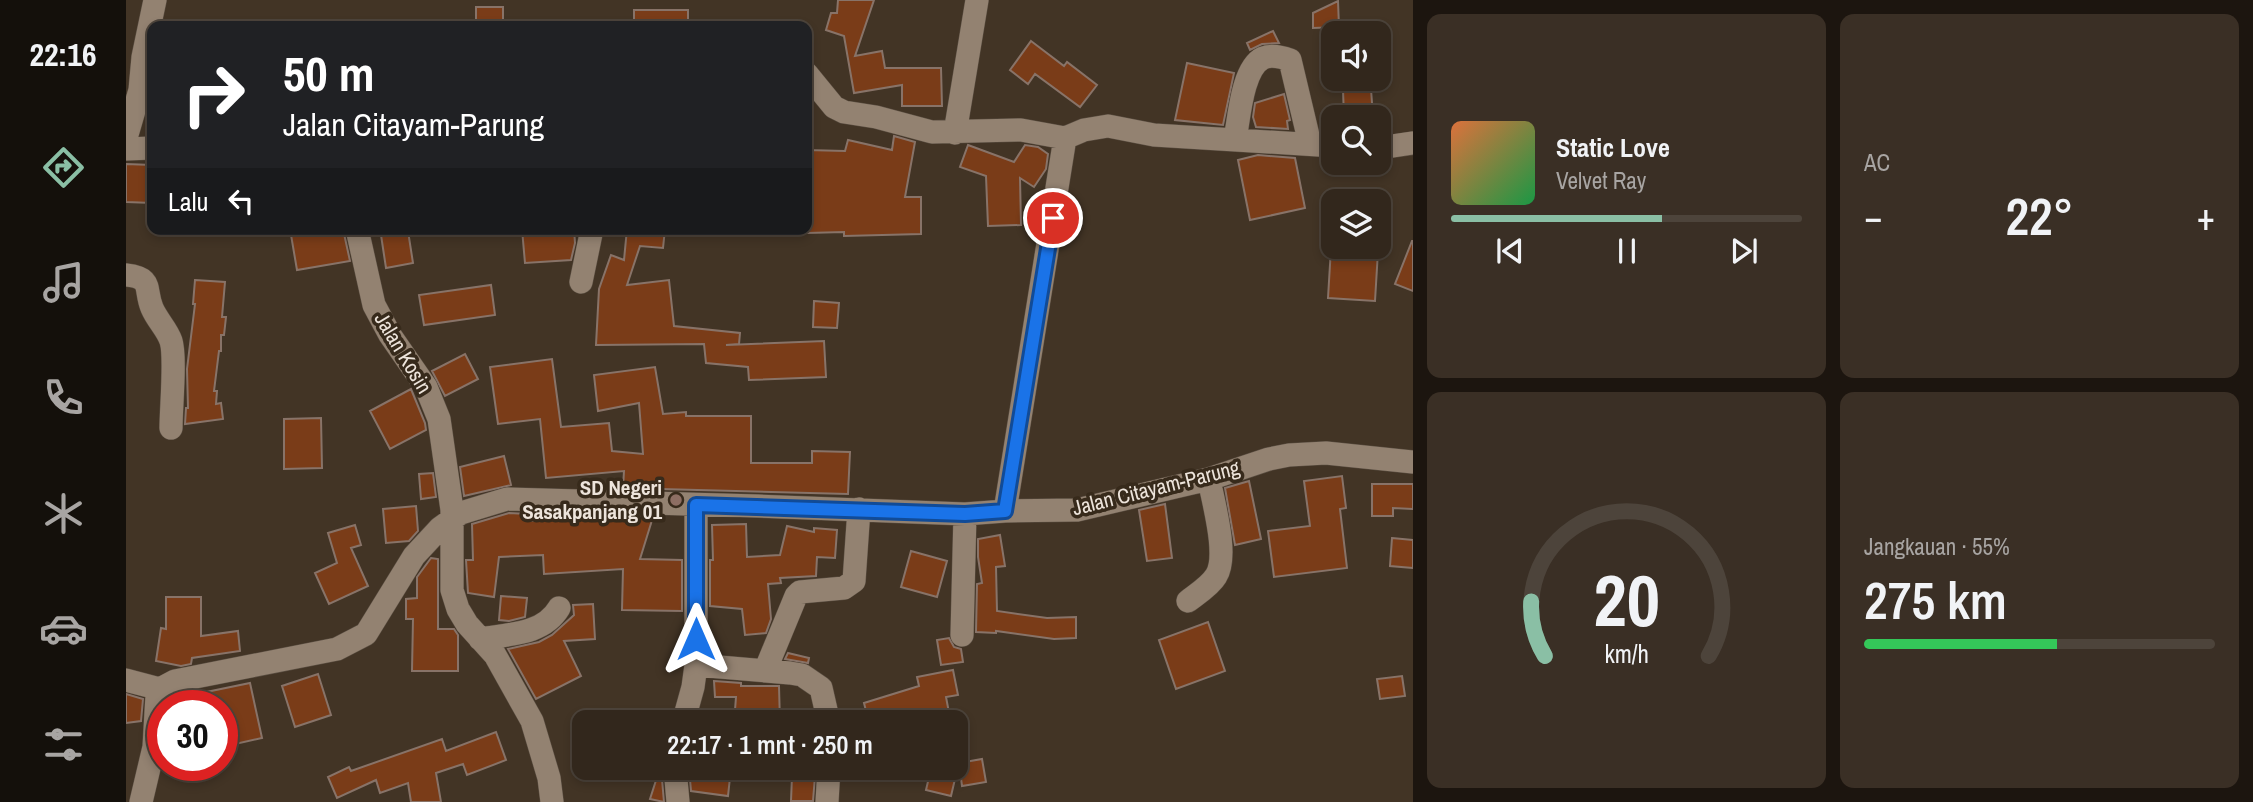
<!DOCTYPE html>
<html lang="id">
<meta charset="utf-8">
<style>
:root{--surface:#32271c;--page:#3a2f25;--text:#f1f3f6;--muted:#a8a5a3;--line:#4d443b;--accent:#8abfa5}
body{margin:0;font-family:"Archivo Narrow",sans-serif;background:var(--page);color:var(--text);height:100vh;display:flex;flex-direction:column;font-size:26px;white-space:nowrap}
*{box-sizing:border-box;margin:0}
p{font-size:23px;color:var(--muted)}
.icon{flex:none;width:38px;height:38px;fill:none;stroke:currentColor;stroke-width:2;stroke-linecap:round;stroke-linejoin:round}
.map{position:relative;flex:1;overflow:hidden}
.drawer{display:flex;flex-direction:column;gap:14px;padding:14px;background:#1c150f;width:840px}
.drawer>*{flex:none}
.top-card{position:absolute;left:21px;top:21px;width:665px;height:214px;border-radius:14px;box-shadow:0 4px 10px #0003,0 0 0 2px var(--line);background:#202124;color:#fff;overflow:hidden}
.controls{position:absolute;left:1195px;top:21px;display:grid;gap:14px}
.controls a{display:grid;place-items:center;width:70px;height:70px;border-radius:14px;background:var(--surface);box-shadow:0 4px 10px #0003,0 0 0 2px var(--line);font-size:35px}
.speed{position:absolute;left:21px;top:690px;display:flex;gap:14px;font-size:35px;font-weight:700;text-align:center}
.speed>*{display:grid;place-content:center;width:91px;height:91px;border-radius:50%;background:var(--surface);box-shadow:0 4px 10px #0003,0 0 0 2px var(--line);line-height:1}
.speed .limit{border:10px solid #d22;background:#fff;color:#111}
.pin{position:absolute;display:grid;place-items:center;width:60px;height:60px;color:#fff;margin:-30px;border:4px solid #fff;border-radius:50%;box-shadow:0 2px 7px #0007}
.me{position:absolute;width:77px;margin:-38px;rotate:0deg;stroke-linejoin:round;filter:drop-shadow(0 0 5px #0008)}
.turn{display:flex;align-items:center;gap:24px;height:147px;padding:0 21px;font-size:32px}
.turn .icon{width:91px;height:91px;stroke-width:2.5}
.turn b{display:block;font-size:49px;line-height:60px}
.then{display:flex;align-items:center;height:66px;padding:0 21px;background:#0003;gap:14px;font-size:26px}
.big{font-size:52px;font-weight:600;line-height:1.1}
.drawer .tile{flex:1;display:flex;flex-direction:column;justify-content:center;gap:10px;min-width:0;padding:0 24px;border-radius:14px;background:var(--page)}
.drawer .dial{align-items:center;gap:0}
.dial svg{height:182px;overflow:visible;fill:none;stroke:var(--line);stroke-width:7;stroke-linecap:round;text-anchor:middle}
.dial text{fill:var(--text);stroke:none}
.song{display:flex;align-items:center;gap:21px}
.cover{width:84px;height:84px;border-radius:10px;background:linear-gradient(135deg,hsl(20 70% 55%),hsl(140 70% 35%))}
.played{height:7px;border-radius:4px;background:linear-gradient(90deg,var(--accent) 60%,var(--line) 60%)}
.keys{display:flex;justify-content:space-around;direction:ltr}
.heat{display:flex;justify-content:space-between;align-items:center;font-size:38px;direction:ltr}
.charge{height:10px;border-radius:5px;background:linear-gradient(90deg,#34c759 55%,var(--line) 0)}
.drawer .tiles{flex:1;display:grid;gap:14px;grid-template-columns:repeat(2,1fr)}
.trip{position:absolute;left:446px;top:710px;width:396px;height:70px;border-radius:14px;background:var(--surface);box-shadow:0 4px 10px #0003,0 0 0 2px var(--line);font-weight:600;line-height:70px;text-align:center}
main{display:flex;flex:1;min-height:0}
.tab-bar{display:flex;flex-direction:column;width:126px;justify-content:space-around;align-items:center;background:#14100b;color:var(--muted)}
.tab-bar .icon{width:49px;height:49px}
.tab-bar .on{color:var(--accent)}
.tab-bar b{font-size:32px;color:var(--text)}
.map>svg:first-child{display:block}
.building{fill:#7a3c18;stroke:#887368;stroke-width:2}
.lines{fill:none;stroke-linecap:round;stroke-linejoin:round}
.minor-casing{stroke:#5b4f43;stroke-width:24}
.minor{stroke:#938271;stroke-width:23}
.route-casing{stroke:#114b97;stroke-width:18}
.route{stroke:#1a73e8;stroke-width:12}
.education-dot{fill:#8d6e63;stroke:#372a1b;stroke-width:2.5}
.labels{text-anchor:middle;stroke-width:7;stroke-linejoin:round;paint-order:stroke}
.street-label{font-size:21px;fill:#ede4db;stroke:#372a1b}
.poi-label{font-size:21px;font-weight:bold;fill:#ede4db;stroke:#372a1b;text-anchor:end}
</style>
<main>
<nav class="tab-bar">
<b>22:16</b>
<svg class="icon on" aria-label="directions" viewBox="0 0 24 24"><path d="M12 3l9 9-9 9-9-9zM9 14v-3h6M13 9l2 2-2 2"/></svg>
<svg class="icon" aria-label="music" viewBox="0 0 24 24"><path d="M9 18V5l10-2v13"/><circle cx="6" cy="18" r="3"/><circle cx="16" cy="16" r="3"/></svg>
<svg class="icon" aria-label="phone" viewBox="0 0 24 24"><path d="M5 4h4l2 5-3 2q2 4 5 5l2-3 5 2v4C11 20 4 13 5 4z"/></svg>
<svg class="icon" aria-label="climate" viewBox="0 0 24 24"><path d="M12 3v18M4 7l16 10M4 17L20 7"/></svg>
<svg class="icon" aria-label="car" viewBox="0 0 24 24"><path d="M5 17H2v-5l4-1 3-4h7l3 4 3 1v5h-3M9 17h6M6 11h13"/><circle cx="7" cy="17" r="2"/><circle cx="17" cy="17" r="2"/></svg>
<svg class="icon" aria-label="filters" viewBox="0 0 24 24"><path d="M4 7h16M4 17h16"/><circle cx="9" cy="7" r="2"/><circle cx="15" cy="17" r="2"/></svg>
</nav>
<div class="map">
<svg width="1287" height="802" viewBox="0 0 1287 802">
<rect width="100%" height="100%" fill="#423425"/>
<path class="building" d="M 712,0 L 748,0 L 729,56 L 756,51 L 759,68 L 815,68 L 816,106 L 776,106 L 776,85 L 728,93 L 718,36 L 700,30 L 705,13 L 711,13 Z
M 1212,1 L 1213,27 L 1187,28 L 1187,13 Z
M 350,7 L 377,7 L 377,26 L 350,26 Z
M 508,10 L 562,10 L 562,26 L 508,26 Z
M 1147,31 L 1153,43 L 1136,44 L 1124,50 L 1121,43 Z
M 905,41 L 938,66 L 941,62 L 971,85 L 954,107 L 909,74 L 902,84 L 884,70 Z
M 1061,63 L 1108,73 L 1097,125 L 1049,120 Z
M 1245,89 L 1247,117 L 1218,117 L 1217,90 Z
M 1158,94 L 1164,120 L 1161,121 L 1162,129 L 1130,127 L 1127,117 L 1129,103 Z
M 768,136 L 789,142 L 779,197 L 795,197 L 795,234 L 718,236 L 718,232 L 681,233 L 681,150 L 719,151 L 722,140 L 766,150 Z
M 842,145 L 888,162 L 899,145 L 912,147 L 922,154 L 920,169 L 908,187 L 894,178 L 895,225 L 862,226 L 860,176 L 834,167 Z
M 1132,155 L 1169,158 L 1179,208 L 1124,220 L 1112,160 Z
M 0,164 L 26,165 L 26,203 L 0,202 Z
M 164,229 L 217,229 L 224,261 L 171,270 Z
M 396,229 L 448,229 L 449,243 L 445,260 L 399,263 Z
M 501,229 L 539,229 L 537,248 L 514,246 L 501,285 L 543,280 L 548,326 L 614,333 L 613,344 L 600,345 L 698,341 L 700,377 L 623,380 L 622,367 L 580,363 L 578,344 L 470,345 L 473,289 L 485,255 L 498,260 Z
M 282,231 L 287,263 L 260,268 L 255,235 Z
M 1286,241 L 1287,241 L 1287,291 L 1269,284 Z
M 1205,248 L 1252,251 L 1249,301 L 1202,298 Z
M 69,280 L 99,282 L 96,317 L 100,317 L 98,335 L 95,335 L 95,351 L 93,351 L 88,391 L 91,391 L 90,404 L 95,403 L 97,419 L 59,424 L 60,408 L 62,408 L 61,369 L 69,304 L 67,304 Z
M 365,285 L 369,315 L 298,325 L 293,295 Z
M 688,301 L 713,303 L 711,328 L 687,327 Z
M 339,354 L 352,379 L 319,396 L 306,371 Z
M 426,359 L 435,427 L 483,423 L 486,451 L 517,454 L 513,403 L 472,411 L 468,375 L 529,367 L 537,414 L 560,412 L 560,416 L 625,416 L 625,463 L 686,463 L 686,451 L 724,452 L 722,494 L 497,488 L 498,471 L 420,478 L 414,419 L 372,424 L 364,367 Z
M 285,389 L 299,423 L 300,430 L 264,449 L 244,411 Z
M 195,418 L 196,468 L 158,469 L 158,419 Z
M 378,456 L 385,485 L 338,496 L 334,467 Z
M 307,473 L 310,497 L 295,499 L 293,474 Z
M 1216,476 L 1220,508 L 1214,509 L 1221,568 L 1148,577 L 1142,531 L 1184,526 L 1178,481 Z
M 1123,481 L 1135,539 L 1109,545 L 1099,488 Z
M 1246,484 L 1287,484 L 1287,509 L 1267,508 L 1267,516 L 1246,516 Z
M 1039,504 L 1046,558 L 1021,561 L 1013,510 Z
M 290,506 L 292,531 L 283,541 L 260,543 L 257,509 Z
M 383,513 L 402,514 L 402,521 L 487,516 L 527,517 L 514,559 L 556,560 L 556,611 L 496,610 L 497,569 L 418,574 L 417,555 L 373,557 L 368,597 L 342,593 L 340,560 L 347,560 L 346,524 Z
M 620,524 L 621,557 L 654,555 L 661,526 L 688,532 L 688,528 L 711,530 L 709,558 L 691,557 L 690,576 L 654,578 L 655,583 L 642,584 L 645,619 L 640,633 L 619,635 L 616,609 L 584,606 L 584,560 L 587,560 L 586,525 Z
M 229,525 L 235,545 L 225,548 L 242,586 L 203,604 L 189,573 L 211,563 L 202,533 Z
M 874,535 L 879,566 L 870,567 L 871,611 L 921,618 L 950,617 L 950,638 L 928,639 L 870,631 L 870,633 L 850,632 L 851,584 L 856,583 L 852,557 L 852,539 Z
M 1266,538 L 1287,540 L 1287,568 L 1264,566 Z
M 785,551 L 821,561 L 811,597 L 775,587 Z
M 305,558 L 312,559 L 312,629 L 328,629 L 332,635 L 332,671 L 286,671 L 287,619 L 280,619 L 280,599 L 291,598 L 291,577 Z
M 375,596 L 401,598 L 399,617 L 383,621 L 373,620 Z
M 40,597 L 75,597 L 75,636 L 112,631 L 114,651 L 66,658 L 65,664 L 55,666 L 30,661 L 35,628 L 40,629 Z
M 467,604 L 469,639 L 438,641 L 455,676 L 410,699 L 382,649 L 413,642 L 426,635 L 448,615 L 447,605 Z
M 1082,622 L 1099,671 L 1050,689 L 1033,640 Z
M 823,638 L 828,647 L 835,649 L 837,662 L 815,665 L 811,640 Z
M 662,653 L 683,658 L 682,663 L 659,659 Z
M 827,670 L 832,695 L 820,697 L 825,723 L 743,723 L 738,703 L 793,686 L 791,677 Z
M 192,674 L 205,715 L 169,727 L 156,686 Z
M 1276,676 L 1279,696 L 1254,699 L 1251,679 Z
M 588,681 L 615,683 L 615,686 L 653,686 L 654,723 L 608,723 L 610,697 L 589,697 Z
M 124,683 L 136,738 L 96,747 L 96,705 L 52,705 L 51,698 Z
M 0,694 L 17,699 L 15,721 L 0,723 Z
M 370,732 L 380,760 L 341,775 L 337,764 L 310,773 L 315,802 L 285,802 L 282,783 L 254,793 L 250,780 L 211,798 L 202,777 L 223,767 L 225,771 L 316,739 L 320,751 Z
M 856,759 L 860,782 L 836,786 L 833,763 Z
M 534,768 L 535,768 L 538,802 L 524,799 Z
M 563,768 L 605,768 L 602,796 L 565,791 Z
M 804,773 L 829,779 L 825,796 L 800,790 Z
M 666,776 L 689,776 L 687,801 L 665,801 Z"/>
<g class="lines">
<g class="minor-casing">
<path id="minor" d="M 681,74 L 708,107 L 718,112 L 750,117 L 806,132 L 895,130 L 939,138 L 958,130 L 982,126 L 1028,135 L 1208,146
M 829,133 L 851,0
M 0,138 L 14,90 L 17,57 L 29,0
M 1109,140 C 1113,119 1116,68 1137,58 C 1146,54 1156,57 1164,60 L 1184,144
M 1253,148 L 1287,143
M 0,149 L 26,148
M 231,229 L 248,305 L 264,335 L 300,387 L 313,419 L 326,510 L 326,590 L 332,609 L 341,624 L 369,655 L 406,721 L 423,778 L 426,802
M 0,275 C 28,278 18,289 26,308 C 31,320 41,329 45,341 C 50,357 45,408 45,428
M 455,282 L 466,229
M 879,511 L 939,138
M 1062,601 C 1071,594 1084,586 1090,576 C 1103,556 1087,502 1083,479
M 836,635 L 839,514
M 354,639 C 382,634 417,635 433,608
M 570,665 L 664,673 L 676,675 L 695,688 L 703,723
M 639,671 L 670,596 L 674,592 L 718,588 L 728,581 L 733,509
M 0,680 L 34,689
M 557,723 L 567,687 L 570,665 L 570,505
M 549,768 L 552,802
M 15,802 L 28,747 L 31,695 L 34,689 L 49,681 L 211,649 L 240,634 L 288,556 L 314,528 L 335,513 L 381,499 L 632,506 L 839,514 L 879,511 L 951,510 L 1083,479 L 1143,459 L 1163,455 L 1200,453 L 1287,462
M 701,802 L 703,768"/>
</g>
<use href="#minor" class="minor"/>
</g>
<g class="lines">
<g class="route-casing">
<path id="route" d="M 570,639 L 570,505 L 839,514 L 879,511 L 927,218"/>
</g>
<use href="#route" class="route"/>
</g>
<circle class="education-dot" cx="550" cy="500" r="7"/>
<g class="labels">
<g class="street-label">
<text transform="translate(277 353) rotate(59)" y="7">Jalan Kosin</text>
<text transform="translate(1030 488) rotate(-14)" y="7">Jalan Citayam-Parung</text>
</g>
<g class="poi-label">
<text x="536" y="495">SD Negeri<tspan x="536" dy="24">Sasakpanjang 01</tspan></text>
</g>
</g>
</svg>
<div class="controls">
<a><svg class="icon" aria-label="sound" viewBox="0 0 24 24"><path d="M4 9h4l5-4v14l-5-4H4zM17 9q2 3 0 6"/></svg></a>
<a><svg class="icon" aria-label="search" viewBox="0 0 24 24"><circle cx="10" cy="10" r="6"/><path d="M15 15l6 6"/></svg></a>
<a><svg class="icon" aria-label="layers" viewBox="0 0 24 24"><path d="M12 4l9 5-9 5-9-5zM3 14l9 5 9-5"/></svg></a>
</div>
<div class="speed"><div class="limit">30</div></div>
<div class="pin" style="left:927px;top:218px;background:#d93025"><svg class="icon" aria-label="arrive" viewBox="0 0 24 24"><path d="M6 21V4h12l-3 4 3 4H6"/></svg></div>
<svg class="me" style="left:570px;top:639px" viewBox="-20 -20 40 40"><path d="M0-17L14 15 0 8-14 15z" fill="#1a73e8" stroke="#fff" stroke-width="4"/></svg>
<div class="trip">22:17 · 1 mnt · 250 m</div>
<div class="top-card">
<div class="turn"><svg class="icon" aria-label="right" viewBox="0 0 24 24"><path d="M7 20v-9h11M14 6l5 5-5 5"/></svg><div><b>50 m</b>Jalan Citayam-Parung</div></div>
<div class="then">Lalu<svg class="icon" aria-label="left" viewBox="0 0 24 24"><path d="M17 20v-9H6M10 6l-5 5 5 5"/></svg></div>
</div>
</div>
<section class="drawer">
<div class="tiles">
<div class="tile">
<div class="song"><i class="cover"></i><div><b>Static Love</b><p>Velvet Ray</p></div></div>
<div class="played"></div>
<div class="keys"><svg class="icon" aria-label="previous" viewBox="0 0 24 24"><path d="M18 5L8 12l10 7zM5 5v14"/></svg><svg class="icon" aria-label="pause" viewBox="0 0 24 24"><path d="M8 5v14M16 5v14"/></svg><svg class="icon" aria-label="next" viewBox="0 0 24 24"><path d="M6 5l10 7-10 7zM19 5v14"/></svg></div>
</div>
<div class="tile"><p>AC</p>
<div class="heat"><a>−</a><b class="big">22°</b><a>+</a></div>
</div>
<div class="tile dial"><svg viewBox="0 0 100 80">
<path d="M14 69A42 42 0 1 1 86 69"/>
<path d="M14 69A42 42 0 0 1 8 45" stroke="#8abfa5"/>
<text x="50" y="56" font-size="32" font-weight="700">20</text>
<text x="50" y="72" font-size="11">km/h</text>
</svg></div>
<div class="tile"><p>Jangkauan · 55%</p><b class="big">275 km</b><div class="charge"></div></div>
</div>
</section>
</main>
